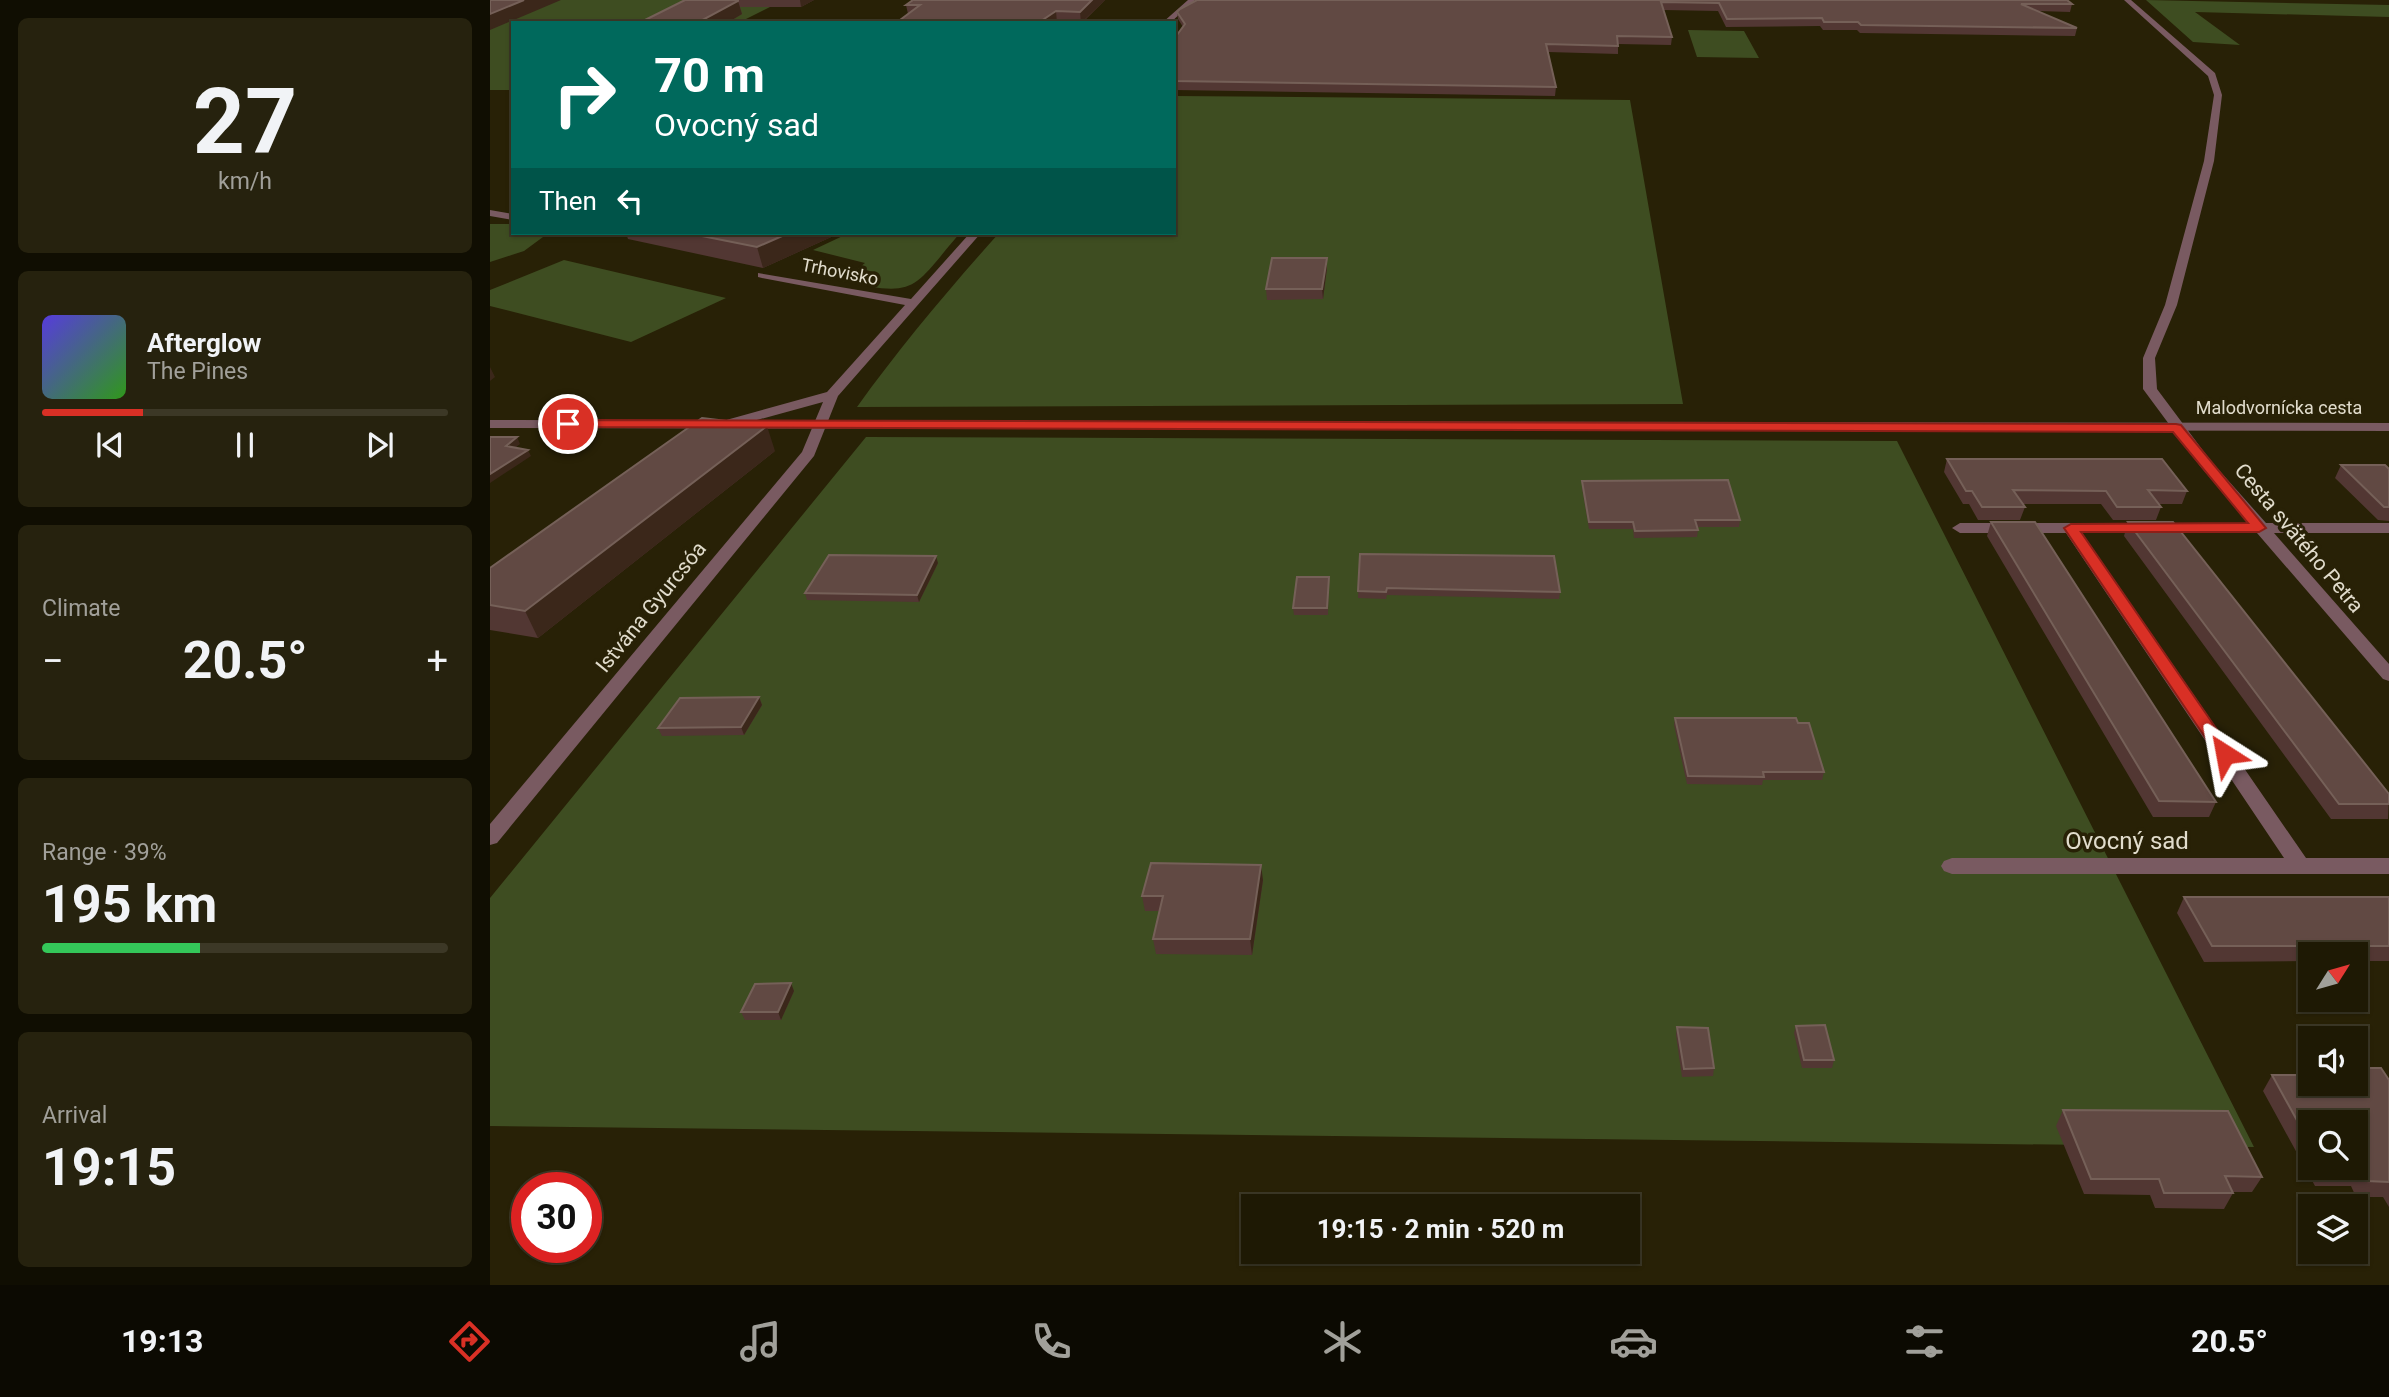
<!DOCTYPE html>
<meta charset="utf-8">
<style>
:root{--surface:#1e1904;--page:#26220e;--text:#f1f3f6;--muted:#a1a09a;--line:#3c3826;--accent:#d93025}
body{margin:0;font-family:Roboto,sans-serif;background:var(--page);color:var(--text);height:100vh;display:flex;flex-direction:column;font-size:26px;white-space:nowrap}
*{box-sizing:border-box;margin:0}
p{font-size:23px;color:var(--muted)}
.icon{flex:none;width:38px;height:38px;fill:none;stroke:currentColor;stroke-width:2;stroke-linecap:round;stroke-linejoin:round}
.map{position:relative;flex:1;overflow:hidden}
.details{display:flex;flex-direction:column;gap:18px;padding:18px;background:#100e02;width:490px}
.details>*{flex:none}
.hud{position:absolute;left:21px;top:21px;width:665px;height:214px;border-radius:0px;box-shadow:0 2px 5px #0004,0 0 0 2px var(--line);background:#00695c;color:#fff;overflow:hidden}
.needle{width:46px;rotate:53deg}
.tools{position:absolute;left:1808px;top:942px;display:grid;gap:14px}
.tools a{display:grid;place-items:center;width:70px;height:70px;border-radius:0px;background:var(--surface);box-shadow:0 2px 5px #0004,0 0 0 2px var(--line);font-size:35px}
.speed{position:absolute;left:21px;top:1172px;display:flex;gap:14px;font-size:35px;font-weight:700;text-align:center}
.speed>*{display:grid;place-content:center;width:91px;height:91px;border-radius:50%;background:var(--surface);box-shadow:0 2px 5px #0004,0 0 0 2px var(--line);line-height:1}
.speed .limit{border:10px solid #d22;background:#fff;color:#111}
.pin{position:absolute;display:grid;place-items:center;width:60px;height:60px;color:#fff;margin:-30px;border:4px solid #fff;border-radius:50%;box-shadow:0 2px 7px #0007}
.me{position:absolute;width:77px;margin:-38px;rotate:326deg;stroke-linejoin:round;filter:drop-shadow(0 0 5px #0008)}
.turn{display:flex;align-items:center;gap:24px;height:147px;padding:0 28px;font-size:32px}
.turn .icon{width:91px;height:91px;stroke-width:2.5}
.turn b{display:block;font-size:49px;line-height:60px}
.then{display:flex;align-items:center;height:66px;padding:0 28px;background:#0003;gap:14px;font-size:26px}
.big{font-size:52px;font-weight:700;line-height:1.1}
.details .card{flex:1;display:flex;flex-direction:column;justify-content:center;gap:10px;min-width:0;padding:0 24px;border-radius:10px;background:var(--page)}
.details .dial{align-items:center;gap:0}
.dial b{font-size:91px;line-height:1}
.song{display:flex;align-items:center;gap:21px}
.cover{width:84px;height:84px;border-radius:10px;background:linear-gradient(135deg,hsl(250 70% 55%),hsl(110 70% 35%))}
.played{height:7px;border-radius:4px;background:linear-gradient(90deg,var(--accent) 25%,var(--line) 25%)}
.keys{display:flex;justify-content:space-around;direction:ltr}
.heat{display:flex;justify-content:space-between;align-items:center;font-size:38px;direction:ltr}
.charge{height:10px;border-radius:5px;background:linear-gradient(90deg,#34c759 39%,var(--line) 0)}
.trip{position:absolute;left:751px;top:1194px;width:399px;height:70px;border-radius:0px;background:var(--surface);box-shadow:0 2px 5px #0004,0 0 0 2px var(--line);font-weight:700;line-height:70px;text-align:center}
.dock{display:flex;height:112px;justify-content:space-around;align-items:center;background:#0c0a02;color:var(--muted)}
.dock .icon{width:49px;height:49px}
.dock .current{color:var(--accent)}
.dock b{font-size:32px;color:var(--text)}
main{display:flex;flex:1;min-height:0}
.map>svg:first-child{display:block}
.green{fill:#3e4d21}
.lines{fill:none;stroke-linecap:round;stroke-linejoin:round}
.minor{fill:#795a61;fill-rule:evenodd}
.tertiary{fill:#795a61;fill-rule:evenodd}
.wall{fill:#523733;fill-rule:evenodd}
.shaded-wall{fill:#3b271a}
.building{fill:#614943;stroke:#756058;stroke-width:2}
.route{fill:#d93025;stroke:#8d1f18;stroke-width:2}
.labels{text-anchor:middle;stroke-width:7;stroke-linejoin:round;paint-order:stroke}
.far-street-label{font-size:18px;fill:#e1dccc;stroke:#282106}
.street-label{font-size:21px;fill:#e1dccc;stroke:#282106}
.near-street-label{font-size:24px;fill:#e1dccc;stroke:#282106}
</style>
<main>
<section class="details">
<div class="card dial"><b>27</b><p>km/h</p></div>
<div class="card">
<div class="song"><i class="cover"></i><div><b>Afterglow</b><p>The Pines</p></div></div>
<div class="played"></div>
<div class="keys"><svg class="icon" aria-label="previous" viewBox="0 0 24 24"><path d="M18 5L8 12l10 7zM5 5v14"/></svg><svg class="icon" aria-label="pause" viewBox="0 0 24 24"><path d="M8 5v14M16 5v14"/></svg><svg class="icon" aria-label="next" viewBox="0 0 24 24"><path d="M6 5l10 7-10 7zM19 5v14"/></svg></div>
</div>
<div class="card"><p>Climate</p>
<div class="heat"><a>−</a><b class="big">20.5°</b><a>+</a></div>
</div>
<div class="card"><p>Range · 39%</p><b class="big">195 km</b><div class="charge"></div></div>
<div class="card"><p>Arrival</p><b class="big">19:15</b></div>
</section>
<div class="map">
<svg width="1899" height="1285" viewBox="0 0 1899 1285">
<rect width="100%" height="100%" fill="#282106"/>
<path class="green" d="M 0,0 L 294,0 L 248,23 L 23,23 L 23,90 L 0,90 Z
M 1656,0 L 1899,5 L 1899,17 L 1705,12 L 1750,45 L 1703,42 Z
M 1198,30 L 1254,31 L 1269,58 L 1207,57 Z
M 684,96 L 1140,100 L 1193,404 L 367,407 C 410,347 459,289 509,233 L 684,233 Z
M 0,224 L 23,224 L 23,233 L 52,233 L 53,237 L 34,251 L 0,262 Z
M 359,233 L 470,233 C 422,289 428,298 352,281 L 375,263 L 323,250 Z
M 74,260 L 236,298 L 141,342 L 0,306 L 0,290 Z
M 376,437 L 1407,441 L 1764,1147 L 0,1126 L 0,898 Z"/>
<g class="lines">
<path class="minor" d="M 698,0 L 705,0 L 680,23 L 672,23 Z
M 1634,0 L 1641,0 L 1725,73 L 1732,95 L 1724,161 L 1687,305 L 1665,358 L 1667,389 L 1720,460 L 1776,523 L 1899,523 L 1899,533 L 1784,533 L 1899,664 L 1899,681 L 1893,679 L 1767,533 L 1592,533 L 1816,858 L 1899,858 L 1899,874 L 1462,874 L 1454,871 L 1451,866 L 1454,861 L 1462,858 L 1794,858 L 1576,533 L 1470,533 L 1462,528 L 1470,523 L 1759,523 L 1710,466 L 1653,389 L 1653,358 L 1675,305 L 1714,161 L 1724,95 L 1718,76 Z
M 0,210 L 23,214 L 23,220 L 0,216 Z
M 480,233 L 491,233 L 348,396 L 324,456 L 7,843 L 0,845 L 0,824 L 312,452 L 333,402 L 234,429 L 229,428 L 229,422 L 337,392 L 415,305 L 272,278 L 268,277 L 268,273 L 421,299 Z"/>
<path class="tertiary" d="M 0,420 L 1899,423 L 1899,431 L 0,428 Z"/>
</g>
<path class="wall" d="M 195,0 L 324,0 L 311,7 L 250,7 L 252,14 L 237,23 L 149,23 Z
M 423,0 L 615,0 L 592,23 L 410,23 L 410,20 L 418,14 L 416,5 Z
M 707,0 L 1582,4 L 1580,12 L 1548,11 L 1587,28 L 1585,36 L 1370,33 L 1367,30 L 1333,30 L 1330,26 L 1236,27 L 1228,11 L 1173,10 L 1182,37 L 1181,45 L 1128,44 L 1128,54 L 1058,52 L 1066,87 L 1065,96 L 684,90 L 684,39 L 693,27 L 688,19 L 687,12 Z
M 136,233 L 350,233 L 273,268 L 138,239 Z
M 837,268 L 833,299 L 777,300 L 776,289 Z
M 285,451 L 48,638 L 0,630 L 0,568 Z
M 1457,459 L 1697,491 L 1692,504 L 1668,504 L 1671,507 L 1666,520 L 1623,520 L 1611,504 L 1532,504 L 1535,507 L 1530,520 L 1488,520 L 1479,504 L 1473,504 L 1454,472 Z
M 1851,465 L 1899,469 L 1899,521 L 1888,520 L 1845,478 Z
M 1092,481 L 1250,520 L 1249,527 L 1207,527 L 1208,530 L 1207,537 L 1144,538 L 1143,529 L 1099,529 L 1092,488 Z
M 1501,522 L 1726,802 L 1719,817 L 1663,817 L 1497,536 Z
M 1638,522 L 1899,794 L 1898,819 L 1841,819 L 1634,536 Z
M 870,554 L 1070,592 L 1069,599 L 897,595 L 896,599 L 868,598 Z
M 448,563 L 429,602 L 317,600 L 315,593 Z
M 839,577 L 838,615 L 804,615 L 803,608 Z
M 269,697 L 272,705 L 254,735 L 172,736 L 168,728 Z
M 1185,718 L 1334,772 L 1332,780 L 1273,780 L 1272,785 L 1197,784 L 1184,725 Z
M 773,880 L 762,955 L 666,954 L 663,939 L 670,911 L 655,911 L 652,896 Z
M 1694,897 L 1899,897 L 1899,961 L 1866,961 L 1866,954 L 1820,954 L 1820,961 L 1714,962 L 1687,913 Z
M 304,991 L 291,1020 L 255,1020 L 251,1012 Z
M 1306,1026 L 1344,1060 L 1342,1068 L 1312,1068 L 1304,1033 Z
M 1187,1027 L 1224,1068 L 1223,1076 L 1192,1077 L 1186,1035 Z
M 1819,1068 L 1820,1083 L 1899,1080 L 1899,1207 L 1893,1197 L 1866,1197 L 1861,1186 L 1825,1186 L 1773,1091 L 1782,1075 L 1815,1075 ZM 1820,1122 L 1866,1167 L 1820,1167 Z
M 1573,1110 L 1772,1177 L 1762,1192 L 1743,1192 L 1743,1193 L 1734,1209 L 1665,1208 L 1660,1195 L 1594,1194 L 1566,1126 Z"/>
<path class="shaded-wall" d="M 34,0 L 71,0 L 0,30 L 0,14 Z
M 310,0 L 324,0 L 311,7 Z
M 602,0 L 615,0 L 591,23 L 590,12 Z
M 248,1 L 252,14 L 237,23 L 207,23 Z
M 566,11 L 567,23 L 551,23 L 551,21 Z
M 299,233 L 350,233 L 273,268 L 267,247 Z
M 837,258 L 837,268 L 833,299 L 832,289 Z
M 0,367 L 5,377 L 0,381 Z
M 277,426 L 285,451 L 48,638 L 35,611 Z
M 27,437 L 30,444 L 19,453 L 16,446 Z
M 38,450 L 41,456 L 0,483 L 0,474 Z
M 446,556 L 448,563 L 429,602 L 427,595 Z
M 269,697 L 272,705 L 254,735 L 251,727 Z
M 771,865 L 773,880 L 762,955 L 760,939 Z
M 301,983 L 304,991 L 291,1020 L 288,1012 Z"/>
<path class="building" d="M 0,0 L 34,0 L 0,14 Z
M 195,0 L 248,0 L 248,1 L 207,23 L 149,23 Z
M 423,0 L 602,0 L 590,12 L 566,11 L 551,21 L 410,20 L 430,5 L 416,5 Z
M 707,0 L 1577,0 L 1582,4 L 1531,4 L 1587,28 L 1371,25 L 1368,22 L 1334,22 L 1332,18 L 1237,19 L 1229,3 L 1171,2 L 1182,37 L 1127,36 L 1128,46 L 1056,44 L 1066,87 L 684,81 L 684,39 L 695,24 L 687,12 L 690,9 Z
M 197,233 L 299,233 L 267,247 Z
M 782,258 L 837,258 L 832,289 L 776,289 Z
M 212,418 L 277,426 L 35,611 L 0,605 L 0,568 Z
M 0,437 L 27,437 L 16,446 L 38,450 L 0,474 Z
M 1457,459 L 1672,459 L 1697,491 L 1658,490 L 1671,507 L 1627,507 L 1616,491 L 1523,490 L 1535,507 L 1492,507 L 1482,491 L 1476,491 Z
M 1851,465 L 1895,465 L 1899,469 L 1899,507 L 1894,507 Z
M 1238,480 L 1250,520 L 1205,520 L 1208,530 L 1145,531 L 1143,522 L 1099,522 L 1092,481 Z
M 1501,522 L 1545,522 L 1726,802 L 1669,801 Z
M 1638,522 L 1683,522 L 1899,794 L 1899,804 L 1849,804 Z
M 870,554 L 1064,556 L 1070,592 L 897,588 L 896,592 L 868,591 Z
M 339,555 L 446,556 L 427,595 L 315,593 Z
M 807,577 L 839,577 L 837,608 L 803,608 Z
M 269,697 L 251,727 L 168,728 L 190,698 Z
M 1185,718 L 1306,718 L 1308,723 L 1319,723 L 1334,772 L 1273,772 L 1274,777 L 1198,776 Z
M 661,863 L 771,865 L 760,939 L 663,939 L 673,896 L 652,896 Z
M 1694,897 L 1899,897 L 1899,946 L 1722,946 Z
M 301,983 L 288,1012 L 251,1012 L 265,984 Z
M 1335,1025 L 1344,1060 L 1314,1060 L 1306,1026 Z
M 1187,1027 L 1218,1028 L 1224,1068 L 1194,1069 Z
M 1866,1068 L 1891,1068 L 1899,1080 L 1899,1182 L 1877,1181 L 1872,1171 L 1835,1171 L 1833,1167 L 1866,1167 L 1866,1122 L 1820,1122 L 1820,1144 L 1782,1075 L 1820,1075 L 1820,1083 L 1866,1083 Z
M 1573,1110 L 1738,1111 L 1772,1177 L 1735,1176 L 1743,1193 L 1674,1193 L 1669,1179 L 1601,1179 Z"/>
<path class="route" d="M 78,420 L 1686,424 L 1691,425 L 1776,528 L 1769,532 L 1591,532 L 1741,750 L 1744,754 L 1741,758 L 1729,758 L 1574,528 L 1581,524 L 1758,523 L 1683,432 L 73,427 L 73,421 Z"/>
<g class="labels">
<g class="far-street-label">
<text transform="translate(350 272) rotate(11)" y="6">Trhovisko</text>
<text x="1789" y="414">Malodvornícka cesta</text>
</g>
<g class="street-label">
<text transform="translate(1809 538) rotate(50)" y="7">Cesta svätého Petra</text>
<text transform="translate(161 607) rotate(-51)" y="7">Istvána Gyurcsóa</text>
</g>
<g class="near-street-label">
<text x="1637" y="849">Ovocný sad</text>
</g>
</g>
</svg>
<div class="tools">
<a><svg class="needle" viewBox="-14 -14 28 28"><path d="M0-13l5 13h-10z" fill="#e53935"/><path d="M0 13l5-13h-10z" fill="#a1a09a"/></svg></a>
<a><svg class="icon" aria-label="sound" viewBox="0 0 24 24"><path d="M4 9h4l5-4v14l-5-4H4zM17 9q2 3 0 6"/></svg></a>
<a><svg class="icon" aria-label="search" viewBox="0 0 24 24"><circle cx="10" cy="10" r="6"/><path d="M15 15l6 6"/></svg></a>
<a><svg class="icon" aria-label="layers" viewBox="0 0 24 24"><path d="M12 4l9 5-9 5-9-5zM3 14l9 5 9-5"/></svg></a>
</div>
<div class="speed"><div class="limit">30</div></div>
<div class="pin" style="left:78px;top:424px;background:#d93025"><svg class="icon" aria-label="arrive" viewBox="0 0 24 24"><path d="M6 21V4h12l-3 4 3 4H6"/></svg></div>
<svg class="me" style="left:1735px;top:754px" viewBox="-20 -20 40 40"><path d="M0-17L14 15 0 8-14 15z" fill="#d93025" stroke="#fff" stroke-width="4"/></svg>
<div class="trip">19:15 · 2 min · 520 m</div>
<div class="hud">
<div class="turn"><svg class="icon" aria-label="right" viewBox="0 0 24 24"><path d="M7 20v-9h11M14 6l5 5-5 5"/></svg><div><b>70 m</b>Ovocný sad</div></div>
<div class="then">Then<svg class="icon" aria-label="left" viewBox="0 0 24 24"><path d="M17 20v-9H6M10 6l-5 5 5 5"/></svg></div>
</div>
</div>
</main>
<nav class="dock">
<b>19:13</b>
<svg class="icon current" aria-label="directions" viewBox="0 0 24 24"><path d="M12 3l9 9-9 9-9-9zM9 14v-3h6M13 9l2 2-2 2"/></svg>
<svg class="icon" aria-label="music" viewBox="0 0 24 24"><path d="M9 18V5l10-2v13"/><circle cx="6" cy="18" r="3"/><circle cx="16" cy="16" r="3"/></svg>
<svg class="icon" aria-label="phone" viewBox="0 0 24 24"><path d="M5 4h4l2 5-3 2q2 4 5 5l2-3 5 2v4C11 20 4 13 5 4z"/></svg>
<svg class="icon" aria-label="climate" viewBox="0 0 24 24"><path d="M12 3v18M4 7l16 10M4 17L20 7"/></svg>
<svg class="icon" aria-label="car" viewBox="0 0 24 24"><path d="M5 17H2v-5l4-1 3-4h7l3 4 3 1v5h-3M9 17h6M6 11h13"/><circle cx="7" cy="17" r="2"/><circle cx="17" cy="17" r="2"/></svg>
<svg class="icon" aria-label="filters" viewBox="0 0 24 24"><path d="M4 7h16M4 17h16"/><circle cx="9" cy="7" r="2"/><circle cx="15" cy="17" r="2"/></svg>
<b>20.5°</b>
</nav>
